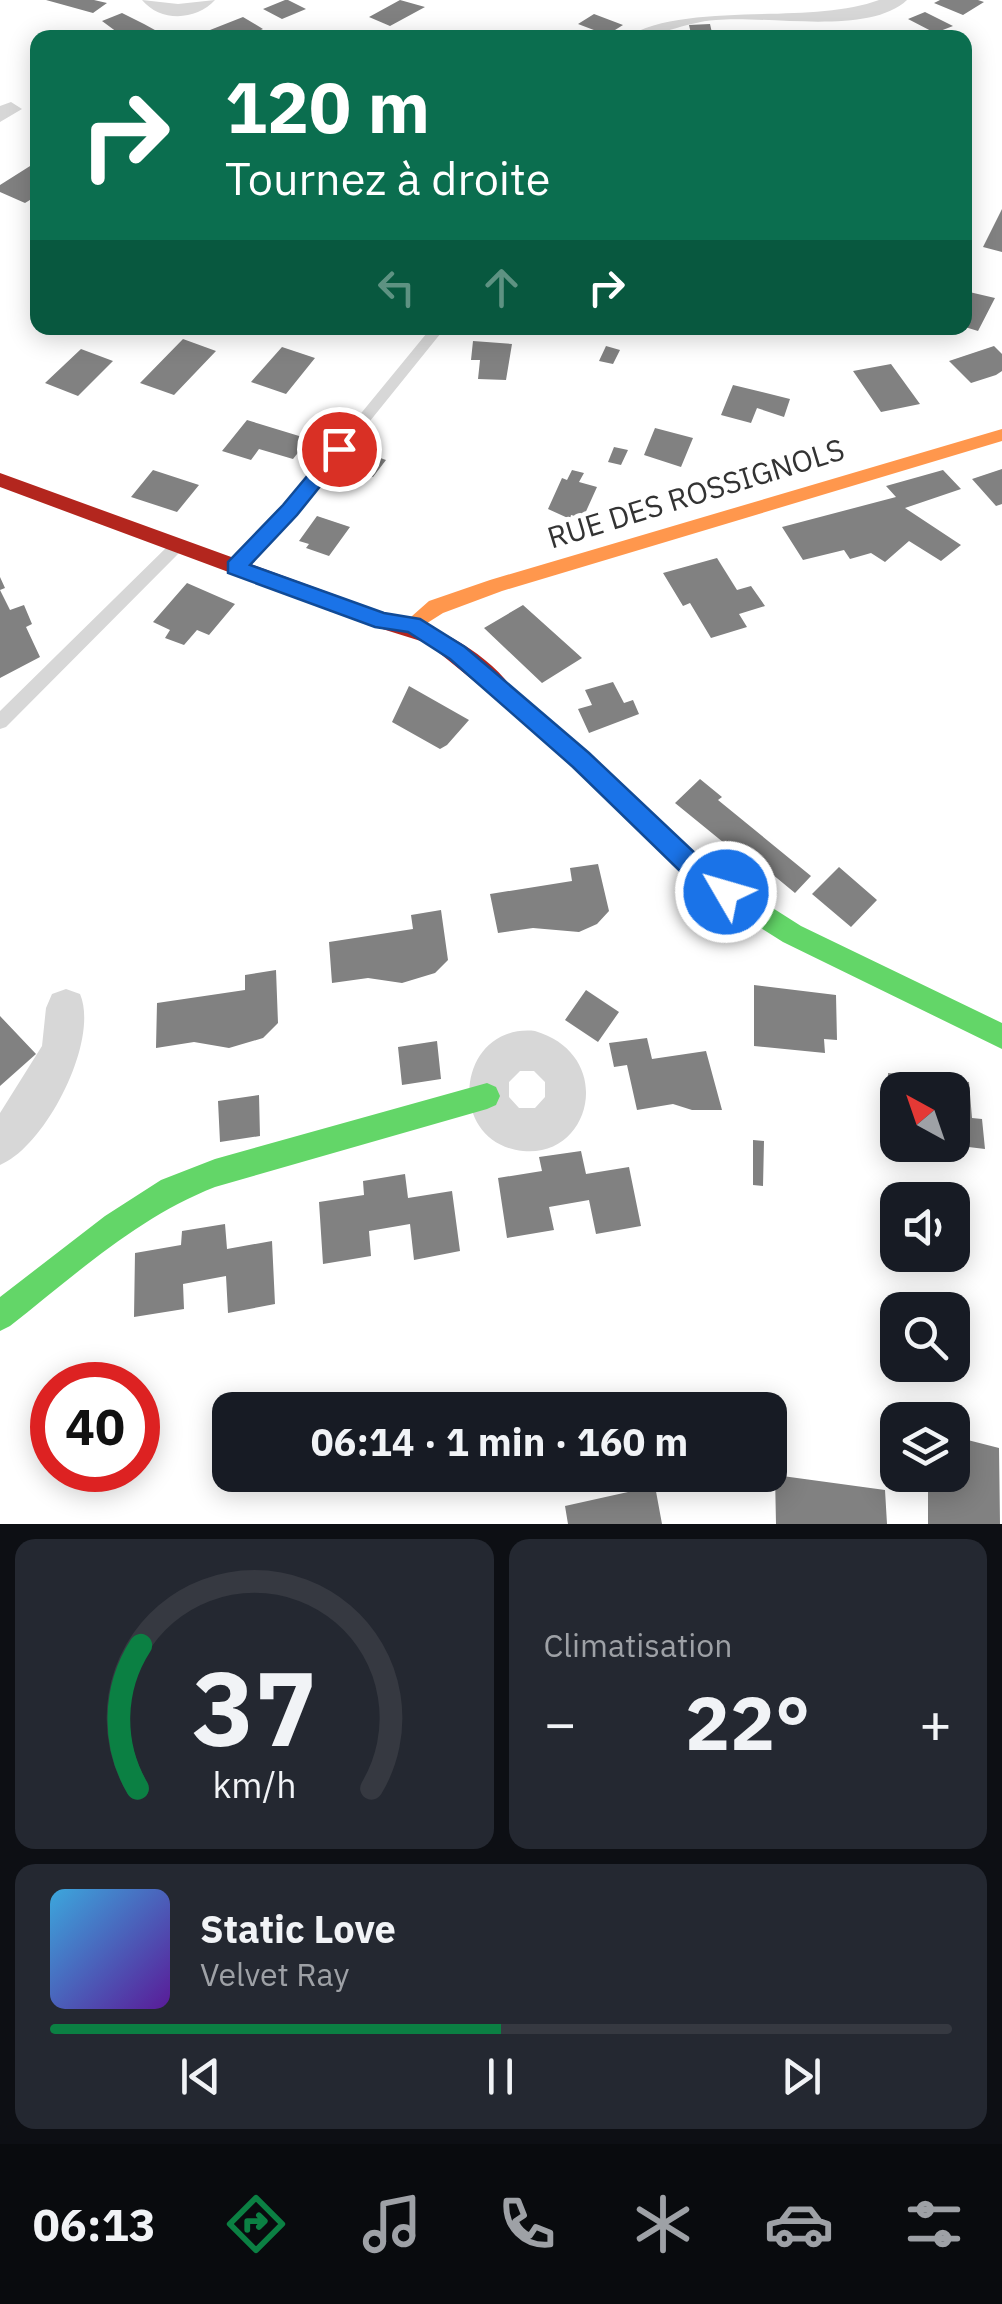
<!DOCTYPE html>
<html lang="fr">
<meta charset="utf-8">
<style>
:root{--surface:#171b24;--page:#242831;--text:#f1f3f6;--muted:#9ea1a6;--line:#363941;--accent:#0b8043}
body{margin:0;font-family:"IBM Plex Sans",sans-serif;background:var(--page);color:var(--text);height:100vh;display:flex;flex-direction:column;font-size:38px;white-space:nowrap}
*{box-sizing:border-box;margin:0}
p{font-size:32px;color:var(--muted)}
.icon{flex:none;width:55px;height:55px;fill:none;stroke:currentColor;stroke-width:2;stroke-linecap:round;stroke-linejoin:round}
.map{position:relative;height:1524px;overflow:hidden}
.details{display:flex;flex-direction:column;gap:15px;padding:15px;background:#0d0f14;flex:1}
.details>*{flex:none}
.hud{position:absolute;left:30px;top:30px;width:942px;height:305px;border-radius:20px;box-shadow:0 5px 25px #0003;background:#0b6e4f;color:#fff;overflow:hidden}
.needle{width:65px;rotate:320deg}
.buttons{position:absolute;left:880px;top:1072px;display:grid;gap:20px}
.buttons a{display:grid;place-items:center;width:90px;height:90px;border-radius:20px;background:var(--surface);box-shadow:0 5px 25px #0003;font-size:50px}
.speed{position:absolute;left:30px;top:1362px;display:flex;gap:20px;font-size:50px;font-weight:700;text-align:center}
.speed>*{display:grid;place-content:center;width:130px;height:130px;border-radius:50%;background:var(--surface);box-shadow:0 5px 25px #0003;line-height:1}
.speed .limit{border:15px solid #d22;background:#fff;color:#111}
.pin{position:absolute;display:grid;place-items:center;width:85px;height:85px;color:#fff;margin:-42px;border:5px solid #fff;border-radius:50%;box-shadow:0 2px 10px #0007}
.me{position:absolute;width:110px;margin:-55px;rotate:308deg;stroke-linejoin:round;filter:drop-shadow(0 0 8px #0008)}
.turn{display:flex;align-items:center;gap:35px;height:210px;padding:0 30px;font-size:45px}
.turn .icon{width:130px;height:130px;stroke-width:2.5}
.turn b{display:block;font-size:70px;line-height:85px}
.lanes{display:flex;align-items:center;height:95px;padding:0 30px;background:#0003;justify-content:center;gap:50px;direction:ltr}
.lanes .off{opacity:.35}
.big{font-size:75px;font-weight:800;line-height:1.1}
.details .widget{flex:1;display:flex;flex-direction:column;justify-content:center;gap:15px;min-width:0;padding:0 35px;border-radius:20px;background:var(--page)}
.details .dial{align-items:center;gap:0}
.dial svg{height:260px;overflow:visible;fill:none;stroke:var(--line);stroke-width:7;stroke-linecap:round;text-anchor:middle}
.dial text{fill:var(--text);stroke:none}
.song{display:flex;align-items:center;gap:30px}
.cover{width:120px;height:120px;border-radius:15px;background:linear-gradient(135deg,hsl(200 70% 55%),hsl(270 70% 35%))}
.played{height:10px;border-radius:5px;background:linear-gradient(90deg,var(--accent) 50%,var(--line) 50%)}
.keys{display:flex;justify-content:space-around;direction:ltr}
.heat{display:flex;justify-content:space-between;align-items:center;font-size:55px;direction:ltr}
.details .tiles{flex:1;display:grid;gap:15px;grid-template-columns:1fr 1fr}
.widget:last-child{grid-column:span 2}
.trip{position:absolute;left:212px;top:1392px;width:575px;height:100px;border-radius:20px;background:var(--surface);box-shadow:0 5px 25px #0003;font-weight:800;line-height:100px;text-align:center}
.tab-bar{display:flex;height:160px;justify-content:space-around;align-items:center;background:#090b0e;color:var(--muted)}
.tab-bar .icon{width:70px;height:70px}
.tab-bar .current{color:var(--accent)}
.tab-bar b{font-size:45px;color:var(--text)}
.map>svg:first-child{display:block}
.building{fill:#818181}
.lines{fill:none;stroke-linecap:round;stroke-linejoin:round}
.lane{fill:#d7d7d7;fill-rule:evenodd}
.street{fill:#d7d7d7;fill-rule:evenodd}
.fast{fill:#63d668;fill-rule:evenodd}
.slow{fill:#ff974d;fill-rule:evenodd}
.jam{fill:#b3261e;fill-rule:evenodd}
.route{fill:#1a73e8;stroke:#114b97;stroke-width:2.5}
.labels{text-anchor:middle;stroke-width:10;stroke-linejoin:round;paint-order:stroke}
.street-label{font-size:30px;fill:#333;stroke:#fff}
</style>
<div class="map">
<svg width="1002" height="1524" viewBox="0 0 1002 1524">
<rect width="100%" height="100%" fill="#fff"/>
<path class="building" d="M 46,0 L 94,0 L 107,3 L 93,13 Z
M 285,0 L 288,0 L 306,9 L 282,19 L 263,9 Z
M 400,0 L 425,7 L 390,26 L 369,17 Z
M 940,0 L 978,0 L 984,2 L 963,15 L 934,3 Z
M 925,12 L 953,26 L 935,33 L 908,19 Z
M 122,13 L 144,24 L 164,35 L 125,38 L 102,21 Z
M 594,14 L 623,25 L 607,35 L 578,24 Z
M 243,17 L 263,29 L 244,38 L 222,38 L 210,30 Z
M 710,24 L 713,37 L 692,38 L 689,25 Z
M 38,161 L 38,195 L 25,203 L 0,192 L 0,185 Z
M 1002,209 L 1002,252 L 983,247 Z
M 965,291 L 995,298 L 978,331 L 965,327 Z
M 183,339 L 216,351 L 174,395 L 140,383 Z
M 473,341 L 512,344 L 506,380 L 478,379 L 480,360 L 471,360 Z
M 606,346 L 620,350 L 613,364 L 599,361 Z
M 994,346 L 1002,354 L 1002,371 L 996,375 L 971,383 L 949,361 Z
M 282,347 L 315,358 L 286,394 L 251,382 Z
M 81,349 L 113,361 L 78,396 L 45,383 Z
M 891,364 L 920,404 L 881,412 L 853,371 Z
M 733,385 L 790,399 L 784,417 L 757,408 L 751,423 L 721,415 Z
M 247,420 L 309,439 L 293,459 L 259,449 L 251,460 L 222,451 Z
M 655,428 L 693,438 L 681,467 L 644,455 Z
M 614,447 L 628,450 L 621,465 L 608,462 Z
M 355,449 L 386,460 L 373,477 L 341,467 Z
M 1002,469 L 1002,504 L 996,506 L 972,479 Z
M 153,470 L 199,485 L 177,512 L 131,497 Z
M 572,470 L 584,473 L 579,482 L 597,487 L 583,518 L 571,515 L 570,519 L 548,509 L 562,478 L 567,480 Z
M 943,470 L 961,489 L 905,508 L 961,545 L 941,561 L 909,541 L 885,562 L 871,553 L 850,559 L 844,550 L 803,560 L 782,527 L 896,497 L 886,486 Z
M 317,516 L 350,527 L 329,556 L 306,548 L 309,544 L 299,541 Z
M 717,558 L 737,590 L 751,586 L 765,606 L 739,614 L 747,627 L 711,638 L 690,603 L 683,606 L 663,573 Z
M 0,577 L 5,588 L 0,590 L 10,610 L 24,605 L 32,624 L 26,627 L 40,657 L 0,678 Z
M 187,583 L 235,604 L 209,635 L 197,630 L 184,645 L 165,638 L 170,630 L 153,622 Z
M 523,605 L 582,658 L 542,683 L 484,628 Z
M 613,682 L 624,703 L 633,700 L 639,714 L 589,733 L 578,709 L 592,705 L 585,690 Z
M 409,686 L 469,720 L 447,745 L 440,749 L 392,722 Z
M 700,779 L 722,797 L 718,800 L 811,876 L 795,893 L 772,874 L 767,878 L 675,803 Z
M 598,864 L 609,911 L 597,924 L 579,932 L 533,928 L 498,933 L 490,894 L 572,881 L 570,868 Z
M 839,867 L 877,900 L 851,927 L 812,894 Z
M 441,910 L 448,960 L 435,973 L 402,983 L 368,978 L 332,983 L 329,942 L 413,929 L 411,915 Z
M 276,970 L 278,1023 L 263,1038 L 229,1048 L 194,1042 L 156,1048 L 157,1003 L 245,990 L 245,975 Z
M 754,985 L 836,995 L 837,1040 L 824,1039 L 825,1053 L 754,1046 Z
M 586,990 L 619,1012 L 598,1042 L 565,1020 Z
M 0,1016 L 36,1054 L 0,1086 Z
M 647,1038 L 652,1059 L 706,1051 L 722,1110 L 692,1110 L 673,1104 L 637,1110 L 627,1065 L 614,1067 L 609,1043 Z
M 437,1041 L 441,1079 L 402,1085 L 398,1047 Z
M 888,1073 L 969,1082 L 972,1118 L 982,1119 L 985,1149 L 952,1145 L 952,1090 L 898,1090 L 898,1107 L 890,1106 Z
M 259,1095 L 260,1136 L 220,1142 L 218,1101 Z
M 753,1140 L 764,1141 L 763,1186 L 753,1185 Z
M 581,1151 L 586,1174 L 629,1167 L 641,1226 L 596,1234 L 589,1200 L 549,1207 L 554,1230 L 507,1238 L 498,1178 L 542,1171 L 539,1157 Z
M 405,1174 L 408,1198 L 452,1191 L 460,1251 L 414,1260 L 410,1224 L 369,1231 L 371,1256 L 323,1264 L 319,1202 L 364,1195 L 363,1181 Z
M 225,1224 L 227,1249 L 272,1241 L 275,1304 L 228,1313 L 226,1276 L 183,1284 L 184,1309 L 134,1317 L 135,1253 L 181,1245 L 182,1231 Z
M 952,1436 L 999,1448 L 1000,1524 L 928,1524 L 928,1475 L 952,1475 Z
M 775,1475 L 885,1490 L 887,1524 L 776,1524 Z
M 655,1486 L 662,1524 L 568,1524 L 565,1506 Z"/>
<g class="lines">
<path class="lane" d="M 431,328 L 445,328 L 295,514 L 241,571 L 229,571 L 227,567 L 229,563 L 285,506 Z
M 177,540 L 185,546 L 182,550 L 6,727 L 0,729 L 0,711 L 172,542 Z"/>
<path class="street" d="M 142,0 L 178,4 L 215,0 C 196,21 160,22 142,0 Z
M 879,0 L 907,0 C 869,36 767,15 716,20 C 684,22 657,38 625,38 C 686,0 809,26 879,0 Z
M 11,102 L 22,109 L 0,122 L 0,106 Z
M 66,989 L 80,994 C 100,1041 45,1147 0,1165 L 0,1113 L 42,1046 L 46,1008 L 52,994 Z
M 535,1031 C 616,1055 592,1158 523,1151 C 444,1143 456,1023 535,1031 ZM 520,1071 L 534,1071 L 545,1082 L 545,1097 L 535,1108 L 519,1108 L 509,1097 L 509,1082 Z"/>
<path class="fast" d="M 504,684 L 512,687 L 589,753 L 697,856 L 735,884 L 801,926 L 1002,1023 L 1002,1049 L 783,942 L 717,900 L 681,872 L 573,767 L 496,699 L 493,693 L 496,687 Z
M 487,1083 L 496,1087 L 500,1096 L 496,1105 L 487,1109 L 215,1187 C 138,1217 75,1275 10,1326 L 0,1331 L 0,1297 L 105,1216 L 161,1180 L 215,1159 Z"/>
<path class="slow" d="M 1002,429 L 1002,441 L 502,591 L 443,613 L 413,632 L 403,624 L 429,601 L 490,580 Z"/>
<path class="jam" d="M 0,473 L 385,613 C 428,620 492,654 515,693 L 512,699 L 496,699 L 427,643 L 376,627 L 0,487 Z"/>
</g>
<path class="route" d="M 339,443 L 349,449 L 346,454 L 297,515 L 250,565 L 384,613 L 420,619 L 465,647 L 589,753 L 698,856 L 735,884 L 738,892 L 735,900 L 726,903 L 681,872 L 573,767 L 450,659 L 408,632 L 375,627 L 228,573 L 228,562 L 283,505 L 333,445 Z"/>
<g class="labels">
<g class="street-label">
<text transform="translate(696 494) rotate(-17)" y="10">RUE DES ROSSIGNOLS</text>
</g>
</g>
</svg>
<div class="buttons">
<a><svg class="needle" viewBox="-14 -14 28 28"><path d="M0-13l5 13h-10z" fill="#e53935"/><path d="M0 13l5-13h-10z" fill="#9ea1a6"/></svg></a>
<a><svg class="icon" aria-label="sound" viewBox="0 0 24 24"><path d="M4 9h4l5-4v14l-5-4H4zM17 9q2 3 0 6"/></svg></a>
<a><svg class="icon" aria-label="search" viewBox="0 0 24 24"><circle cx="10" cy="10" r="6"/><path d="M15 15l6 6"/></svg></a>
<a><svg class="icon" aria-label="layers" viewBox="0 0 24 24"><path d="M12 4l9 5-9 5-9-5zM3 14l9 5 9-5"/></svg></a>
</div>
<div class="speed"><div class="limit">40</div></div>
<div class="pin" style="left:339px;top:449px;background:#d93025"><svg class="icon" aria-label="arrive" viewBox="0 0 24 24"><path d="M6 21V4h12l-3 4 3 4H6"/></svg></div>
<svg class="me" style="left:726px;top:892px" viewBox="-20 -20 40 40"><circle r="17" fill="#1a73e8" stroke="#fff" stroke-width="3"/><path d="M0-11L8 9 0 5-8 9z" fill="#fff"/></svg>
<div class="trip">06:14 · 1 min · 160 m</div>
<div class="hud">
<div class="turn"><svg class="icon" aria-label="right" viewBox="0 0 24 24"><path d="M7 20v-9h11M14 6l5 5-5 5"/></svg><div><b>120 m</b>Tournez à droite</div></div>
<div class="lanes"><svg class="icon off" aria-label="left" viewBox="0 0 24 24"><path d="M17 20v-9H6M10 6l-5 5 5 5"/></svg><svg class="icon off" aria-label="ahead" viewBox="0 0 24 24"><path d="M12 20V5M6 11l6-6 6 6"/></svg><svg class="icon" aria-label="right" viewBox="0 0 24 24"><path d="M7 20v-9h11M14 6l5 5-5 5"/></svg></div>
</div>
</div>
<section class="details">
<div class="tiles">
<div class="widget dial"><svg viewBox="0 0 100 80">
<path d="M14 69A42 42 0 1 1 86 69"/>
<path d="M14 69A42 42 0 0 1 15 25" stroke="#0b8043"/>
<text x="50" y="56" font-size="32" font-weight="700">37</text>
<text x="50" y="72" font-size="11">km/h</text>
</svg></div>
<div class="widget"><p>Climatisation</p>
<div class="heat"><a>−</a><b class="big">22°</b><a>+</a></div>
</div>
<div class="widget">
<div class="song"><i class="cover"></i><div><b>Static Love</b><p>Velvet Ray</p></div></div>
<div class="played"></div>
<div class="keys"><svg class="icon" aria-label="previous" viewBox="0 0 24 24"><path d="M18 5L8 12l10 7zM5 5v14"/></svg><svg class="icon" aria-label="pause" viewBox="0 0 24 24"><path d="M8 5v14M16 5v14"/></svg><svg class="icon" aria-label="next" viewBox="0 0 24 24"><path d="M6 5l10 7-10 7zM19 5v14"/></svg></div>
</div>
</div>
</section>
<nav class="tab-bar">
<b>06:13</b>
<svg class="icon current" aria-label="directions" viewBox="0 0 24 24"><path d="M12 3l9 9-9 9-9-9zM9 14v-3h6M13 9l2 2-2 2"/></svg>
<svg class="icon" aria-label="music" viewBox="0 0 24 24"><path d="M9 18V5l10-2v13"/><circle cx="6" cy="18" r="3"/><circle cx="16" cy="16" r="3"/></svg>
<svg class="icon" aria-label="phone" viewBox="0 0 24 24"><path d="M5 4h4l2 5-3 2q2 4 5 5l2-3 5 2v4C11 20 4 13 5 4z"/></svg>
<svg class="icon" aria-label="climate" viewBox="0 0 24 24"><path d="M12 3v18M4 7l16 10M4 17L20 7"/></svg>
<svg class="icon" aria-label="car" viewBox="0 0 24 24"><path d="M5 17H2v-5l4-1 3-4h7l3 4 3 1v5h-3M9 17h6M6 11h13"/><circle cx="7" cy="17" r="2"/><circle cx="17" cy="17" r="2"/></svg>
<svg class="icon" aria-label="filters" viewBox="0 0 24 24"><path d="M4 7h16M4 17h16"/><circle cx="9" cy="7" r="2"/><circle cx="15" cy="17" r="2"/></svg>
</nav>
